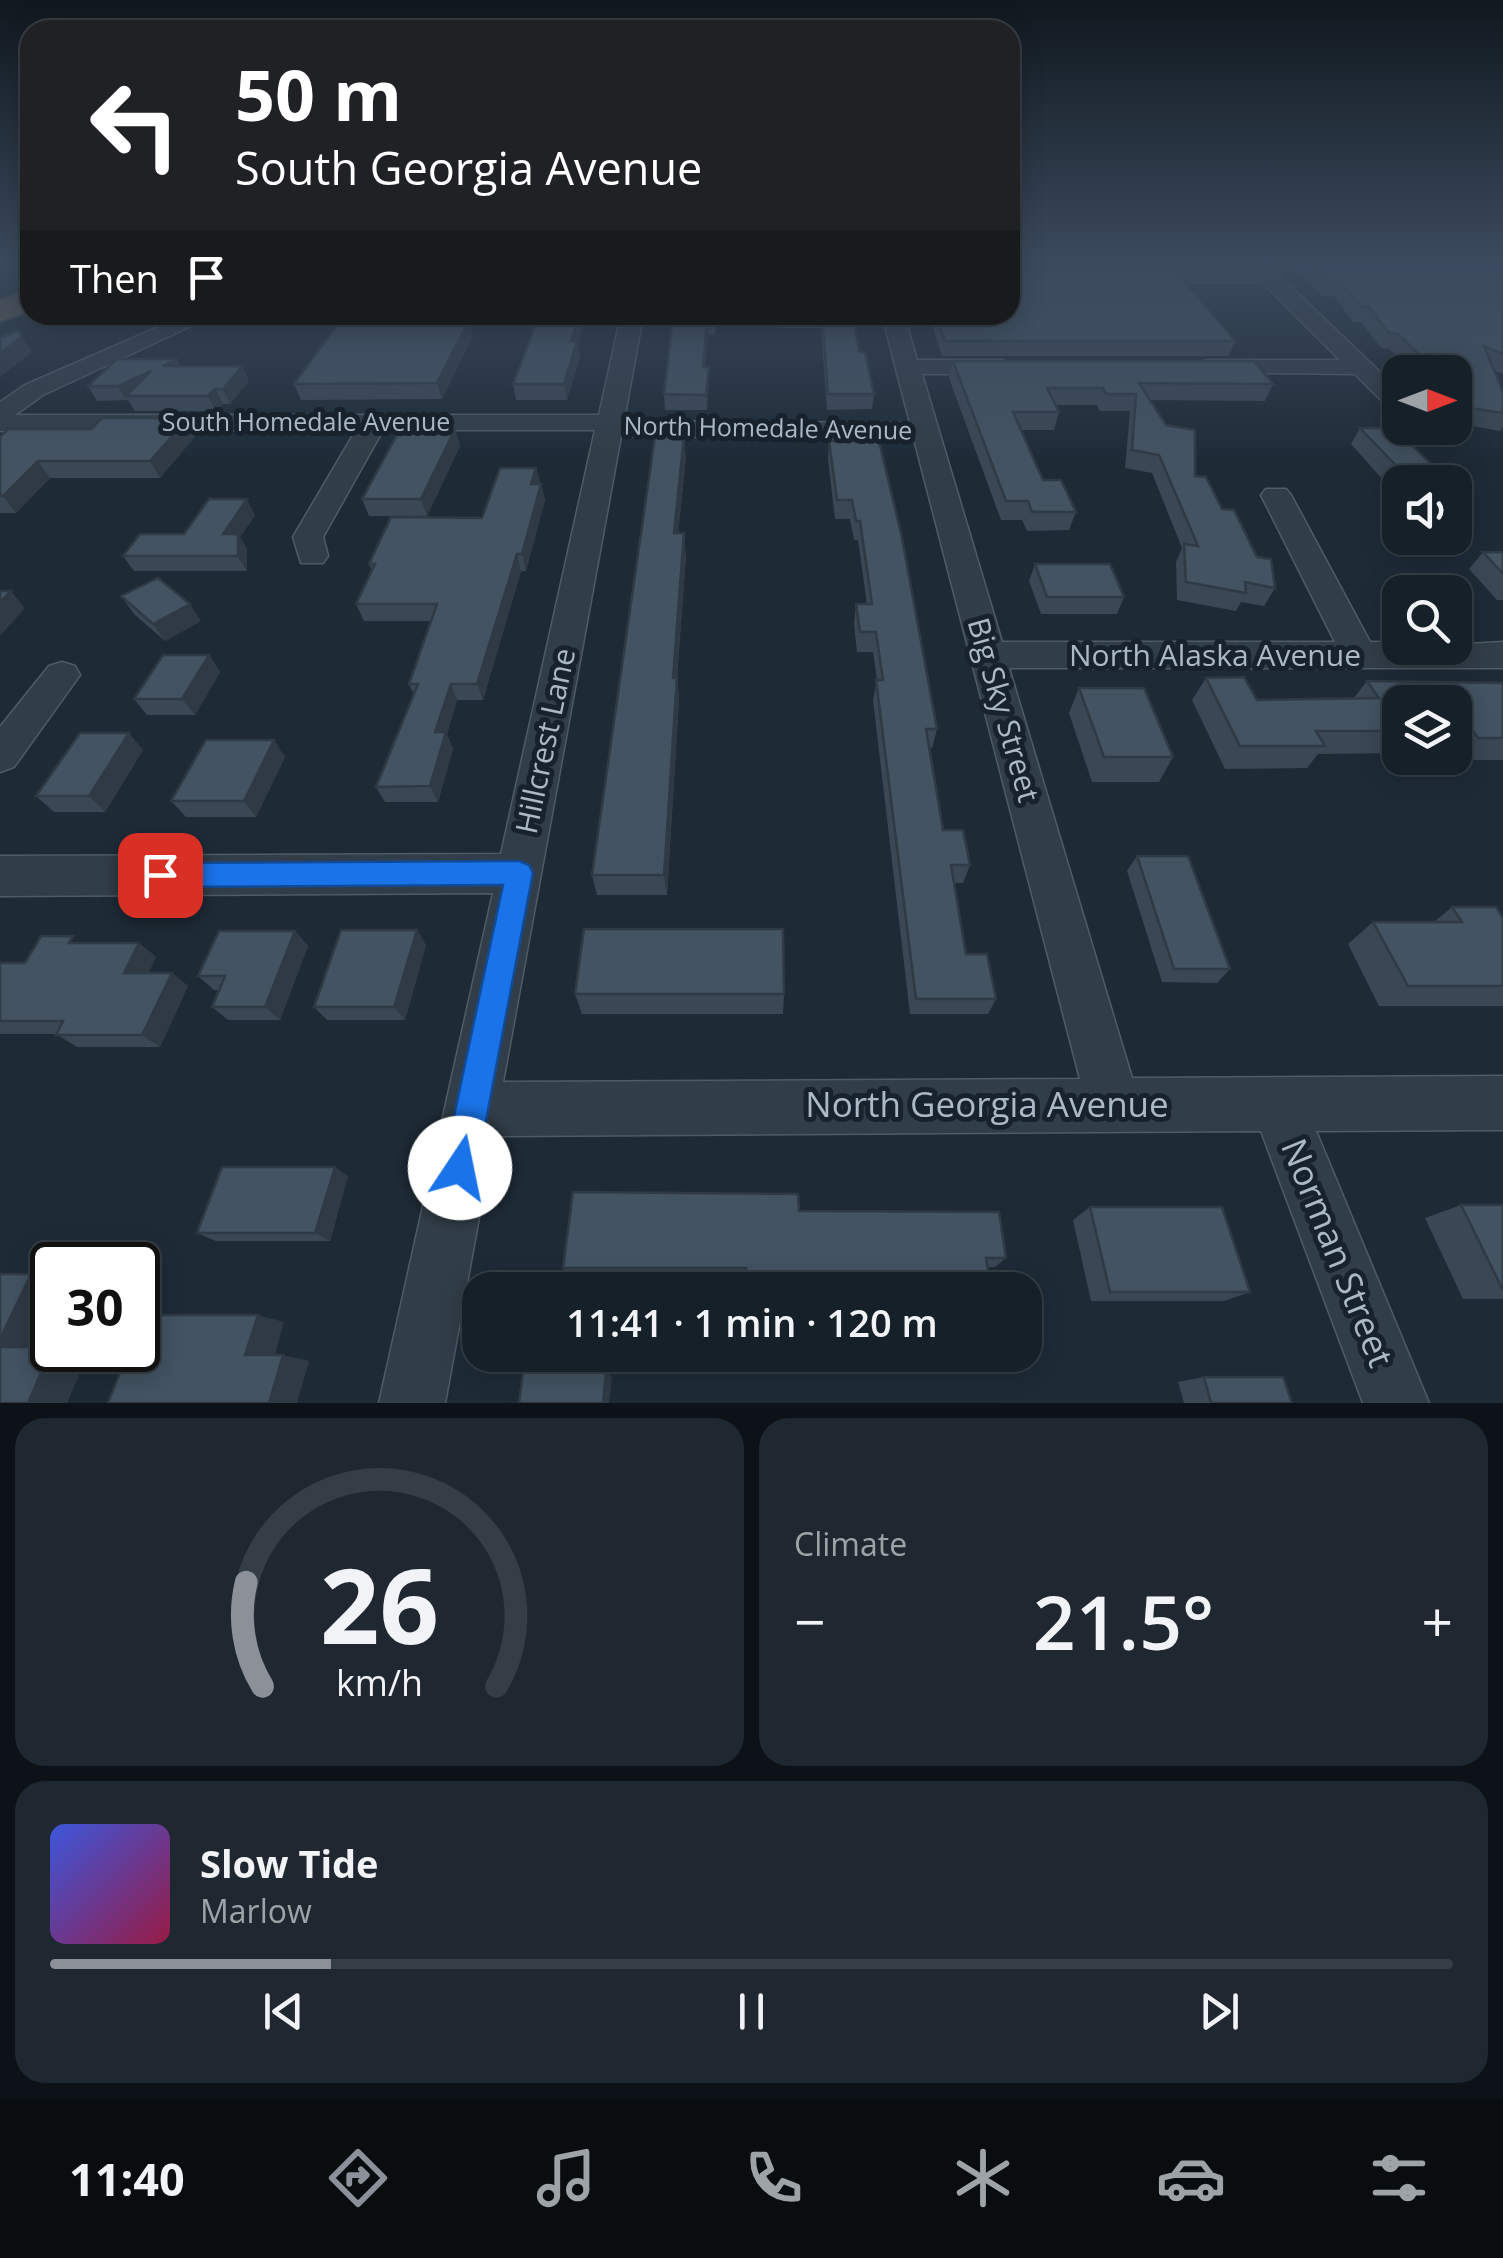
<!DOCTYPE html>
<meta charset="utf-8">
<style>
:root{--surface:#162029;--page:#1f2831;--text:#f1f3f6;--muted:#9ea3a8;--line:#353e46;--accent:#8c9099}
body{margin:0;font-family:"Open Sans",sans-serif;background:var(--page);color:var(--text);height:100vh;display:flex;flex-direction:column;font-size:38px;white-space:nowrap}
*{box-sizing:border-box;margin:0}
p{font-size:32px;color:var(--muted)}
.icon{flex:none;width:55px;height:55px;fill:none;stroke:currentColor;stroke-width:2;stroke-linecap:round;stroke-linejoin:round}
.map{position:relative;height:1403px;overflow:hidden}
.panel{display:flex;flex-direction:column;gap:15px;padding:15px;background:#0c1217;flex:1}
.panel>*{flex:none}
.guide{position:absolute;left:20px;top:20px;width:1000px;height:305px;border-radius:30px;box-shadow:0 5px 25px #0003,0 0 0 2px var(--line);background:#202124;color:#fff;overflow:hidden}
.needle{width:65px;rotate:90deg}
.fabs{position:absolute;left:1382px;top:355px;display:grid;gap:20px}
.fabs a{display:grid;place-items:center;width:90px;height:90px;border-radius:20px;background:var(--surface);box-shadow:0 5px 25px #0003,0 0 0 2px var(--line);font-size:50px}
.speed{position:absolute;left:30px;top:1242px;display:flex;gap:20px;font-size:50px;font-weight:700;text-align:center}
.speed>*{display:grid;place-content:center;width:130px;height:130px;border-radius:50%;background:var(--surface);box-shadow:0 5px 25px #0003,0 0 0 2px var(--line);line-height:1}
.speed .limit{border:5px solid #111;border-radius:15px;background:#fff;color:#111}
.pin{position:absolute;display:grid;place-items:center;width:85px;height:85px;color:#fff;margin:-42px;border-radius:20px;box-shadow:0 5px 15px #0006}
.me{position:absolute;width:110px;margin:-55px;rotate:11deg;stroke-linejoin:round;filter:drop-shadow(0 0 8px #0008)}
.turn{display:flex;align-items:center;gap:35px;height:210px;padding:0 50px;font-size:45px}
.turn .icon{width:130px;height:130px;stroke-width:2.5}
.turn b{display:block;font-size:70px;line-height:85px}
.then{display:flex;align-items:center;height:95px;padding:0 50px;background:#0003;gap:20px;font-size:38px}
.big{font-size:75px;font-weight:600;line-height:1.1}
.panel .card{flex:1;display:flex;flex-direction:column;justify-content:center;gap:15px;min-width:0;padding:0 35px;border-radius:30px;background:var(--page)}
.panel .dial{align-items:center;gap:0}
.dial svg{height:260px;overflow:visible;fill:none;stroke:var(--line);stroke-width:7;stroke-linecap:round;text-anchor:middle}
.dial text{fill:var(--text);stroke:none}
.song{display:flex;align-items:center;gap:30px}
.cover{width:120px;height:120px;border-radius:15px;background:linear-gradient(135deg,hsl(230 70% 55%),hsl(340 70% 35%))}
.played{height:10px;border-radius:5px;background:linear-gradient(90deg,var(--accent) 20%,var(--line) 20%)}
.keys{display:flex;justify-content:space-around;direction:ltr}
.heat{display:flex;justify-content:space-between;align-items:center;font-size:55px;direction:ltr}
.panel .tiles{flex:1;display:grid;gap:15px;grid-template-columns:1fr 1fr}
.card:last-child{grid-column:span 2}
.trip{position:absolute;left:462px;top:1272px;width:580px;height:100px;border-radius:30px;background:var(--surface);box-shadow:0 5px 25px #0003,0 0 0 2px var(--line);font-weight:600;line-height:100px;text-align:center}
.tabs{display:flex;height:160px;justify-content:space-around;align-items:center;background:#090d10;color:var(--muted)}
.tabs .icon{width:70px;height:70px}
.tabs .on{color:var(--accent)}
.tabs b{font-size:45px;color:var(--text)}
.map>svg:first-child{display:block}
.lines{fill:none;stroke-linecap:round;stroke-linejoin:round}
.minor-casing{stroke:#4f5b66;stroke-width:3}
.highway-casing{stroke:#3c4852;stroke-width:4}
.minor{fill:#313d48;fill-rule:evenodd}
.highway{fill:#6e5e4e;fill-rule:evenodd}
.wall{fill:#3a4754}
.shaded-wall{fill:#2f3a45}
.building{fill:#435362;stroke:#2f3a45;stroke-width:2.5}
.route{fill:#1a73e8;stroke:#114b97;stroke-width:2.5}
.labels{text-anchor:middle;stroke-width:10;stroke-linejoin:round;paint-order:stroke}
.far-street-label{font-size:25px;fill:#abb8c5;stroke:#17222c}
.street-label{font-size:30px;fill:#abb8c5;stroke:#17222c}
.near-street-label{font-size:35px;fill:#abb8c5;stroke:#17222c}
</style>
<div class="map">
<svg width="1503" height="1403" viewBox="0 0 1503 1403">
<rect width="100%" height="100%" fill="#1e2b37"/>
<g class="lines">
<g class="minor-casing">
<path id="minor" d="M 1246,265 L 1268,265 L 1400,391 L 1400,413 L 1391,410 L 1355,374 L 1200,372 L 1196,367 L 1200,362 L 1208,360 L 1340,360 L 1262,282 L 1129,282 L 1119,276 L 1129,270 L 1250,270 Z
M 186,315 L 215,315 L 43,395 L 15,415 L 599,415 L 621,315 L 643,315 L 624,421 L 910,423 L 882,315 L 904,315 L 917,360 L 1003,360 L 1015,367 L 1003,374 L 922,374 L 1002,642 L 1335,642 L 1261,495 L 1266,489 L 1286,489 L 1291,495 L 1370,642 L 1400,642 L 1400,648 L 1503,642 L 1503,668 L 1009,668 L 1132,1078 L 1503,1076 L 1503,1130 L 1316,1131 L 1429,1403 L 1363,1403 L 1261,1131 L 494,1136 L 445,1403 L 379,1403 L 493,893 L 0,896 L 0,856 L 501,854 L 595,430 L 383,430 L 323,537 L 328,556 L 323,563 L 301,563 L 293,537 L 356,430 L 0,431 L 0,402 L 25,385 ZM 621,436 L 914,439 L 1080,1079 L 503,1082 Z
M 62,662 L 75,666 L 80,675 L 14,767 L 0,772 L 0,727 L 49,666 Z"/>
</g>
<g class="highway-casing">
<path id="highway" d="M 30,291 L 30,311 L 0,321 L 0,300 Z"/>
</g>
<use href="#minor" class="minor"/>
<use href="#highway" class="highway"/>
</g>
<path class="wall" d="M 1010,265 L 1176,265 L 1010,266 Z
M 1291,265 L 1503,265 L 1503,374 L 1494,370 L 1503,413 L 1503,427 L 1500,431 L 1455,423 L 1455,372 L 1412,372 L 1389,349 L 1381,348 L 1361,322 L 1353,322 L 1334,296 L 1323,296 Z
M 1013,272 L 1235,341 L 1228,356 L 942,356 L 929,315 L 1010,315 Z
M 466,315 L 587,315 L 578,344 L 580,356 L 567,400 L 516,400 L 513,384 L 537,319 L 467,319 Z
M 673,315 L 716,315 L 715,335 L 708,335 L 705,367 L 709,367 L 709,383 L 707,410 L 665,410 L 664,394 Z
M 777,315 L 853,315 L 859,352 L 874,394 L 872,409 L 827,410 L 821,328 L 778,328 Z
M 473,336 L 442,399 L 301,400 L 294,384 Z
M 177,359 L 181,366 L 242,366 L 249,381 L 230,404 L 223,404 L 216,411 L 135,411 L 128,400 L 97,401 L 88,386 Z
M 953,361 L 1273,384 L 1265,401 L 1150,400 L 1195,476 L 1257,557 L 1275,588 L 1264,606 L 1241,602 L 1236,611 L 1177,600 L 1176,562 L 1182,548 L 1152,473 L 1125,468 L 1130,411 L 1100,411 L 1097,405 L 1056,405 L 1059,412 L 1054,430 L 1021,430 L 1043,480 L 1076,512 L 1069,530 L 1027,531 L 1022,520 L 1001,520 L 949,378 Z
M 1360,428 L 1449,482 L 1400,482 L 1400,499 L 1351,444 Z
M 455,429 L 460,446 L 427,516 L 369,516 L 362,499 Z
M 197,434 L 160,478 L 50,478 L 16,513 L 0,513 L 0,437 Z
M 829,441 L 879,441 L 937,729 L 932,748 L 929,748 L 943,830 L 970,865 L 963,883 L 954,883 L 966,954 L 996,999 L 988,1014 L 910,1014 L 873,700 L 877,680 L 873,652 L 857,652 L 854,624 L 856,604 L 867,604 L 858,540 L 854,540 L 850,519 L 835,519 L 828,459 Z
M 686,457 L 678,533 L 686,555 L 677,678 L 679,699 L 667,895 L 597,895 L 592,875 Z
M 536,468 L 545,500 L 526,571 L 521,571 L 483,700 L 457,700 L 447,734 L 453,749 L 438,802 L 385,802 L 376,787 L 414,695 L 409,684 L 431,621 L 364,621 L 356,604 L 372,571 L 369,564 L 482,518 Z
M 255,515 L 240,537 L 247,549 L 247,571 L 134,571 L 123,556 L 184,534 Z
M 1483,552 L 1503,552 L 1503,600 L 1497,600 L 1469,569 Z
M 1035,564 L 1124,597 L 1117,614 L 1041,614 L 1029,581 Z
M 121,596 L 201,621 L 165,641 L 134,614 Z
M 209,655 L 220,672 L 195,715 L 147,715 L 134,699 Z
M 1206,678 L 1257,700 L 1353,699 L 1367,681 L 1503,683 L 1503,760 L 1456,760 L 1454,758 L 1455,702 L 1400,702 L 1400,753 L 1318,754 L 1307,768 L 1225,769 L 1192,700 Z
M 1079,688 L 1173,757 L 1159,782 L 1092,782 L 1069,713 Z
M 143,750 L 105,812 L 54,812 L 36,796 Z
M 285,757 L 256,817 L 186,817 L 171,801 Z
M 1137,856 L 1230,969 L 1217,983 L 1162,982 L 1127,871 Z
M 1452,907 L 1503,918 L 1503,1006 L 1379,1006 L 1348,944 L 1373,922 L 1434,922 Z
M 295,931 L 308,946 L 280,1020 L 228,1020 L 212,1007 L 219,990 L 214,990 L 198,976 Z
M 82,943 L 139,943 L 156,957 L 148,973 L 172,973 L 188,986 L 160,1047 L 77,1047 L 56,1034 L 0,1034 L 0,963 L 25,963 Z
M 426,945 L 405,1020 L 327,1020 L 314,1007 Z
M 575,994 L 784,994 L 783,1014 L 582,1014 Z
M 348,1176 L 330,1241 L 216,1241 L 197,1233 Z
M 1461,1205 L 1503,1205 L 1503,1299 L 1463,1299 L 1425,1218 Z
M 1090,1207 L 1250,1292 L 1224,1301 L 1091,1301 L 1073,1220 Z
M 799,1211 L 1006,1258 L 995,1267 L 746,1276 L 571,1276 L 563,1268 Z
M 778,1355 L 830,1355 L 830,1360 L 826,1365 L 778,1365 Z
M 1204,1377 L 1292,1403 L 1184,1403 L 1178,1382 Z"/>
<path class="shaded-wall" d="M 580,315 L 587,315 L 578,344 L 580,356 L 567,400 L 564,384 L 571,341 Z
M 469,320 L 473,336 L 442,399 L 437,383 Z
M 707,320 L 708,335 L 704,383 L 703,367 Z
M 18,330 L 32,352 L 0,377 L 0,353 Z
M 177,359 L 185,373 L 163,366 Z
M 242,366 L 249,381 L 230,404 L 223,389 Z
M 709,367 L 709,383 L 707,410 L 706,395 Z
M 151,371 L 126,396 L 127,401 L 118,386 Z
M 215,389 L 223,404 L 216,411 L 208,396 Z
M 188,418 L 197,434 L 160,478 L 150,461 Z
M 455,429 L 460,446 L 427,516 L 421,499 Z
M 684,436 L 686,457 L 676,555 L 674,533 Z
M 38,461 L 50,478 L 16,513 L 3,496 Z
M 536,468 L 540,484 L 531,484 Z
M 541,484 L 545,500 L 526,571 L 522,554 Z
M 247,499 L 255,515 L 240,537 L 247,549 L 247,571 L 223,534 Z
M 684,533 L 686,555 L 675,699 L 673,678 Z
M 517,554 L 521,571 L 483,700 L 477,684 Z
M 11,591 L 25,608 L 0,636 L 0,602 Z
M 190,604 L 201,621 L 165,641 L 153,624 Z
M 209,655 L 220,672 L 195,715 L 182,699 Z
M 677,678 L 679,699 L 667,895 L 664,875 Z
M 451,684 L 457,700 L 447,734 L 453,749 L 438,802 L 430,786 L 435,732 Z
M 129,733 L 143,750 L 105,812 L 89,796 Z
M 274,740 L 285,757 L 256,817 L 244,801 Z
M 417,930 L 426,945 L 405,1020 L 394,1007 Z
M 295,931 L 308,946 L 280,1020 L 265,1007 Z
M 139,943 L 156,957 L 142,986 L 124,973 Z
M 172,973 L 188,986 L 160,1047 L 142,1035 Z
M 335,1167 L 348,1176 L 330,1241 L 315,1233 Z
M 31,1274 L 52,1280 L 52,1313 L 35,1352 L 0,1347 L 0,1339 Z
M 258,1315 L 284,1322 L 273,1361 L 245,1355 Z
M 52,1350 L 73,1350 L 89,1352 L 67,1403 L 28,1403 Z
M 283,1355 L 309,1361 L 297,1403 L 269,1403 Z
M 606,1372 L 612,1376 L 609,1403 L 603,1403 Z"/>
<path class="building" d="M 1312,265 L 1503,265 L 1503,354 L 1484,346 L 1503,392 L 1503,413 L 1464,407 L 1455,378 L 1455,372 L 1453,371 L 1435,370 L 1398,334 L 1389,333 L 1369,307 L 1361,307 L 1341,282 L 1330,281 Z
M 1010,269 L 1013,272 L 1176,272 L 1235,341 L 945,341 L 936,315 L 1010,315 Z
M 539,315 L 580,315 L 571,341 L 577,341 L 564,384 L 513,384 Z
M 673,315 L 715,315 L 715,320 L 707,320 L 703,367 L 709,367 L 706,395 L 664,394 Z
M 822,315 L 853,315 L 859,352 L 865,352 L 874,394 L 828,394 Z
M 341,320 L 469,320 L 437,383 L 294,384 Z
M 18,330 L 22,337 L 0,353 L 0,338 Z
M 117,359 L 177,359 L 163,366 L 242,366 L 223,389 L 215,389 L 208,396 L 126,396 L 151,371 L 118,386 L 88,386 Z
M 953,361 L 1254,361 L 1273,384 L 1139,383 L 1166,425 L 1195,430 L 1195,476 L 1206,477 L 1222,509 L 1234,510 L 1257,557 L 1271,559 L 1275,588 L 1245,582 L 1246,593 L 1186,582 L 1184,544 L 1198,546 L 1159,455 L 1132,450 L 1136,394 L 1106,394 L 1103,388 L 1047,388 L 1059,412 L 1013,412 L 1043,480 L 1061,480 L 1076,512 L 1032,512 L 1028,501 L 1006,501 Z
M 102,418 L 188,418 L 150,461 L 38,461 L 3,496 L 0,496 L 0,437 L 8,429 L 91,429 Z
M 1360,428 L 1395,428 L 1449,482 L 1412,482 Z
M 455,429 L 421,499 L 362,499 L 397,435 Z
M 655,436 L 684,436 L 674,533 L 684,533 L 673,678 L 677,678 L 664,875 L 592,875 Z
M 829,441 L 879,441 L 902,538 L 937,729 L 926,729 L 943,830 L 963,830 L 970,865 L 951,865 L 966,954 L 987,954 L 996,999 L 916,999 L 876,680 L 883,680 L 876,632 L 860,632 L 856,604 L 872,604 L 860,521 L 856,521 L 852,500 L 837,500 Z
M 500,468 L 536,468 L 531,484 L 541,484 L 522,554 L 517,554 L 477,684 L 451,684 L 435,732 L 446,732 L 430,786 L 376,787 L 418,684 L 409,684 L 437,604 L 356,604 L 375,564 L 369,564 L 391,517 L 482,518 Z
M 209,499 L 247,499 L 223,534 L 238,534 L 238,556 L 123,556 L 140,534 L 184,534 Z
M 1483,552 L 1503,552 L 1503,574 Z
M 1035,564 L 1110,564 L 1124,597 L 1047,597 Z
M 158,578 L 190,604 L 153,624 L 121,596 Z
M 0,591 L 11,591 L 0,602 Z
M 163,655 L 209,655 L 182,699 L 134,699 Z
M 1244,677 L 1257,700 L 1379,698 L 1367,681 L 1503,683 L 1503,738 L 1478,738 L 1473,731 L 1455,731 L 1455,702 L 1400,702 L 1400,731 L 1316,731 L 1325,746 L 1240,746 L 1206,678 Z
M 1079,688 L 1144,688 L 1173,757 L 1104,757 Z
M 80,733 L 129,733 L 89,796 L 36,796 Z
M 206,740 L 274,740 L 244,801 L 171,801 Z
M 1137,856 L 1188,856 L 1230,969 L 1174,969 Z
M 1452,907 L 1496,907 L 1503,918 L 1503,986 L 1408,986 L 1373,922 L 1462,922 Z
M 584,929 L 783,929 L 784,994 L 575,994 Z
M 341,930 L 417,930 L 394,1007 L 314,1007 Z
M 219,931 L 295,931 L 265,1007 L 212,1007 L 225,976 L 198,976 Z
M 41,936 L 73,936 L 69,943 L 139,943 L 124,973 L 172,973 L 142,1035 L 56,1035 L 63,1021 L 0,1021 L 0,963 L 25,963 Z
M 222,1167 L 335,1167 L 315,1233 L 197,1233 Z
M 573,1192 L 798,1194 L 799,1211 L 999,1212 L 1006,1258 L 986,1258 L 992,1290 L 746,1290 L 746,1268 L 563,1268 Z
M 1461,1205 L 1503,1205 L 1503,1290 Z
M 1090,1207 L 1222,1207 L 1250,1292 L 1110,1292 Z
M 0,1274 L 31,1274 L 0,1339 Z
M 142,1315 L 258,1315 L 245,1355 L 283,1355 L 269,1403 L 108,1403 L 129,1350 L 138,1350 L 138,1327 Z
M 0,1347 L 52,1347 L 28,1403 L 0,1403 Z
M 780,1355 L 830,1355 L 830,1360 L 780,1360 Z
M 523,1372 L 606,1372 L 603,1403 L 519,1403 Z
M 1204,1377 L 1283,1377 L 1292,1403 L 1211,1403 Z"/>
<linearGradient id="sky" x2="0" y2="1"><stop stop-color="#10181e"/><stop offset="0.57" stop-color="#3b4a5e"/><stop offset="1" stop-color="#3b4a5e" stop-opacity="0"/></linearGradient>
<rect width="1503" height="462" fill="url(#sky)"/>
<path class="route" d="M 519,861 L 529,865 L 533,873 L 477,1168 L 472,1181 L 460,1186 L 448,1181 L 443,1168 L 503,885 L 160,887 L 150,884 L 146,875 L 150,867 L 160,863 Z"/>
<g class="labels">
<g class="far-street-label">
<text x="306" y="431">South Homedale Avenue</text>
<text transform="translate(768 428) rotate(1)" y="9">North Homedale Avenue</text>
</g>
<g class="street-label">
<text x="1215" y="666">North Alaska Avenue</text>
<text transform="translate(1003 710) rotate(74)" y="10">Big Sky Street</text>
<text transform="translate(546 741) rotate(-78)" y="10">Hillcrest Lane</text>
</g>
<g class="near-street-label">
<text x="987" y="1117">North Georgia Avenue</text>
<text transform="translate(1337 1253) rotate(68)" y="12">Norman Street</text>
</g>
</g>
</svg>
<div class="fabs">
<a><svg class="needle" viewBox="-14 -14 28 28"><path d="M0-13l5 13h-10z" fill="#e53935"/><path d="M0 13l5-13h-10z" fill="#9ea3a8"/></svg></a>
<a><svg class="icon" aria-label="sound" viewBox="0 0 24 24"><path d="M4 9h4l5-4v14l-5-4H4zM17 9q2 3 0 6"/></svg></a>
<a><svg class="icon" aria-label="search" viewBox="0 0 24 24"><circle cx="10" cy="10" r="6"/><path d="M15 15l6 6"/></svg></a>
<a><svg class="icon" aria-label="layers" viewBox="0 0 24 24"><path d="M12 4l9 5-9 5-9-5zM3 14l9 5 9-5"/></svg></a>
</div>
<div class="speed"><div class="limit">30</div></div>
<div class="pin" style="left:160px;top:875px;background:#d93025"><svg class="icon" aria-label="arrive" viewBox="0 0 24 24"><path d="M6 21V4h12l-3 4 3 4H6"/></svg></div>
<svg class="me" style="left:460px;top:1168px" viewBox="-20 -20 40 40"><circle r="19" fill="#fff"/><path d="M0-13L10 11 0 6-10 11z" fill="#1a73e8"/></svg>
<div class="trip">11:41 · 1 min · 120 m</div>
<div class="guide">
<div class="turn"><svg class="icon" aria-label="left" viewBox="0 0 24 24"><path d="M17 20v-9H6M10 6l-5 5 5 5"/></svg><div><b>50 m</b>South Georgia Avenue</div></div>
<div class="then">Then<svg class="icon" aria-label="arrive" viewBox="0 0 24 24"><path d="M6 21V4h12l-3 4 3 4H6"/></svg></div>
</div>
</div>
<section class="panel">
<div class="tiles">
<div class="card dial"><svg viewBox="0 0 100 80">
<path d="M14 69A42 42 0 1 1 86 69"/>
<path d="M14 69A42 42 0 0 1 9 37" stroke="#8c9099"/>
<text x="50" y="56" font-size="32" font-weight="700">26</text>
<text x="50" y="72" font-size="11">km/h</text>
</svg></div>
<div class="card"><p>Climate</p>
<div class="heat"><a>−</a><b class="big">21.5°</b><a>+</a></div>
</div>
<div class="card">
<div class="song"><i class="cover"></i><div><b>Slow Tide</b><p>Marlow</p></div></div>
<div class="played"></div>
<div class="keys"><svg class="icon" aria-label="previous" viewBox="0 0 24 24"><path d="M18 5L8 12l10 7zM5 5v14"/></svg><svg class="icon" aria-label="pause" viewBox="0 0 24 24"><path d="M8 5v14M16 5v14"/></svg><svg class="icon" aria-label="next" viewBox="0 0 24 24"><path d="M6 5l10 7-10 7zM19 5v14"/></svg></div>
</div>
</div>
</section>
<nav class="tabs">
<b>11:40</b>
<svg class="icon on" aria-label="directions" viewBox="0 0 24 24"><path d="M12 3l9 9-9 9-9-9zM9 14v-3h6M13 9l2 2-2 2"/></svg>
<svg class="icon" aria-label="music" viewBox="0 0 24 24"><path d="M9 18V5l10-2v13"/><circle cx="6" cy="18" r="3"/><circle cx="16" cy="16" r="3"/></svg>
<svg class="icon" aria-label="phone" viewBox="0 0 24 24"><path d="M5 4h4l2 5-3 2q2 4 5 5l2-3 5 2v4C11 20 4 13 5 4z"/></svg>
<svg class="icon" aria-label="climate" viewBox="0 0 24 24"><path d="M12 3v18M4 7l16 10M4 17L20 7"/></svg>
<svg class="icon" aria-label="car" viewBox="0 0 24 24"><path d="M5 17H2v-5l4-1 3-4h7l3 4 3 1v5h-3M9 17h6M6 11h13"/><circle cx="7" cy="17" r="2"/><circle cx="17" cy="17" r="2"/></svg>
<svg class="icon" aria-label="filters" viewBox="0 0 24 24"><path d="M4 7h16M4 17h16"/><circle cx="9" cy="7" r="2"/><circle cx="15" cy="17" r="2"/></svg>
</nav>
